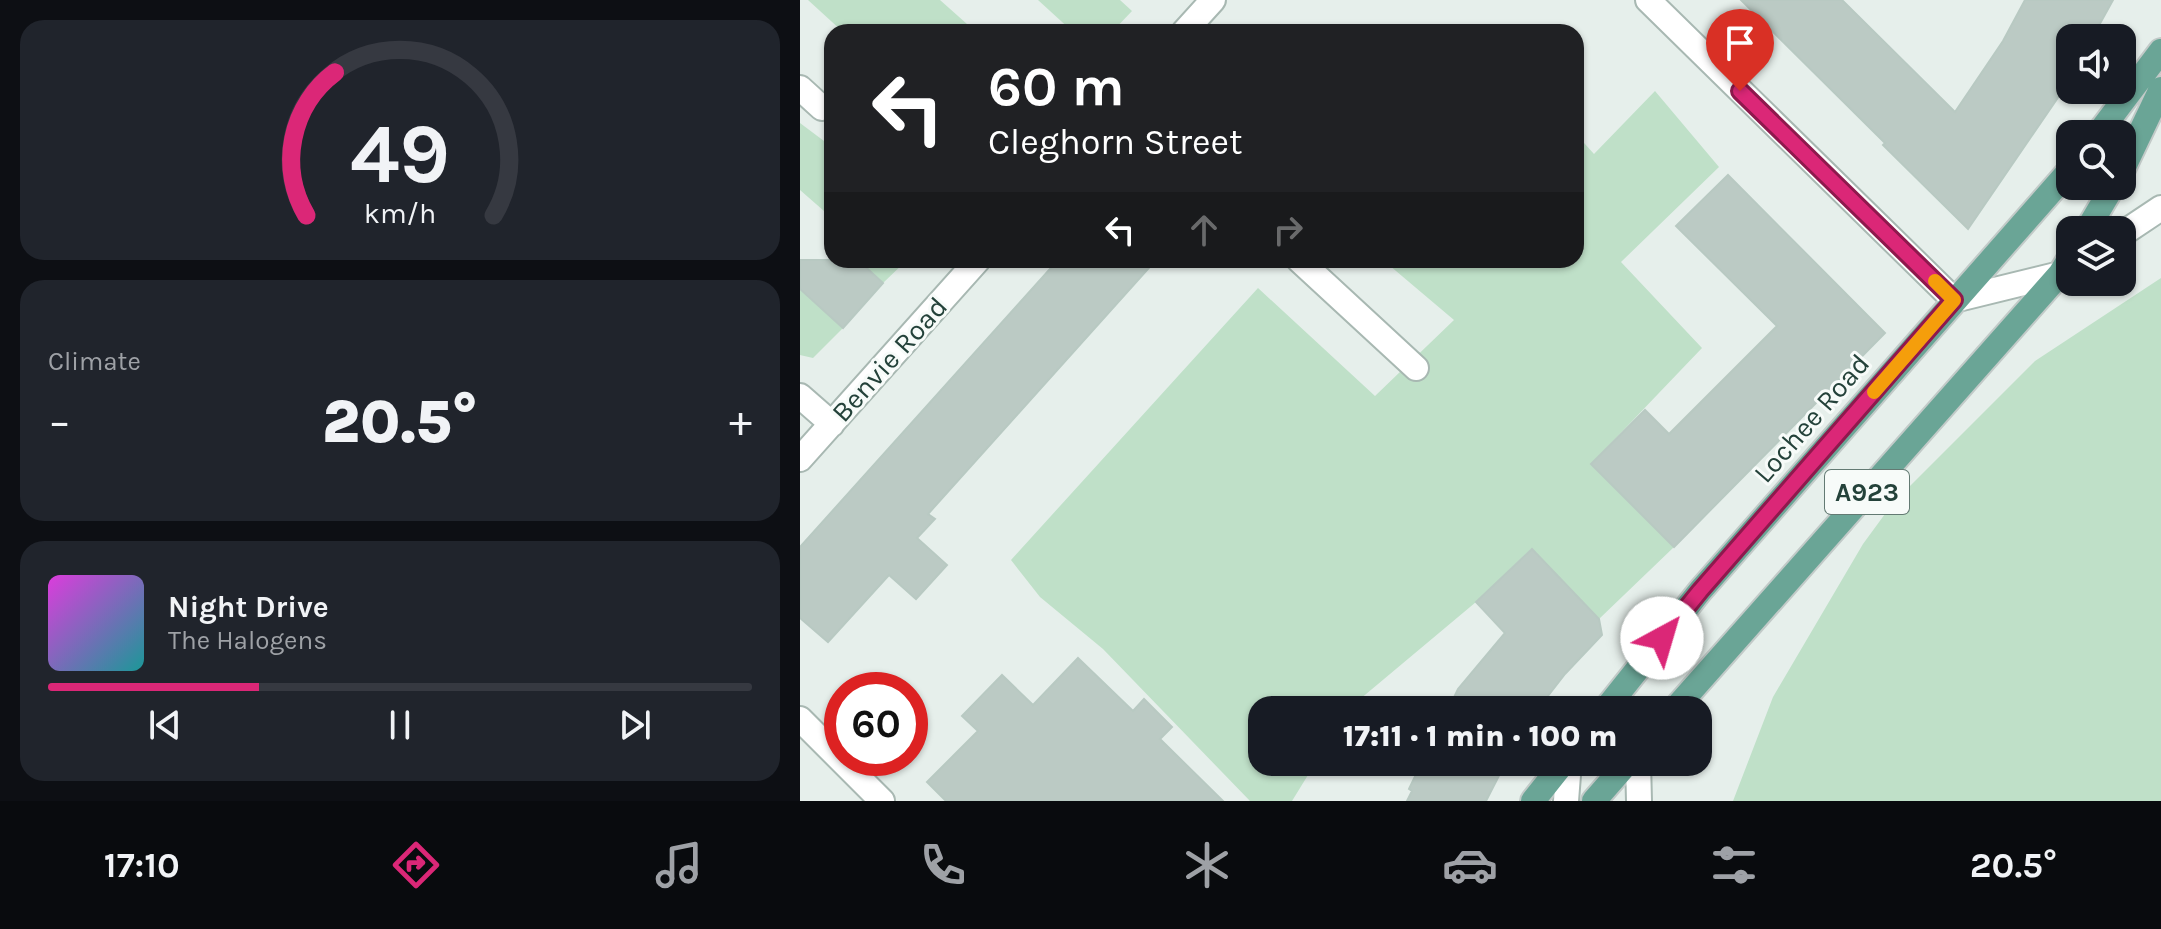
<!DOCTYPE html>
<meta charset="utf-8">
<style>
:root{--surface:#171b24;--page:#20242c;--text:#f1f3f6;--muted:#9ea1a6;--line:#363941;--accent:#db2777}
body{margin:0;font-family:Karla,sans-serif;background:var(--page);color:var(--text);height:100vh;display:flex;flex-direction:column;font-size:30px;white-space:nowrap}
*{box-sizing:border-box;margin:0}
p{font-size:26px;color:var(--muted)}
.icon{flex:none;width:44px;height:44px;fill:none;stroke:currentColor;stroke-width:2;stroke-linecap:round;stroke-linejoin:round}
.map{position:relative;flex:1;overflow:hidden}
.side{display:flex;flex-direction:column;gap:20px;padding:20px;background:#0d0f14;width:800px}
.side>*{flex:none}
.guide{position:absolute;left:24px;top:24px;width:760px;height:244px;border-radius:24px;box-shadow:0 2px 6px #0004;background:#202124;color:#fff;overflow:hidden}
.buttons{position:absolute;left:1256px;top:24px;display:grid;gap:16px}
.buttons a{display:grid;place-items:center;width:80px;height:80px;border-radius:16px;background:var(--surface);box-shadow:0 2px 6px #0004;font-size:40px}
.speed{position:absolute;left:24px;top:672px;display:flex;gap:16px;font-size:40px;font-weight:700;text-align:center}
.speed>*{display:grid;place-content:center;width:104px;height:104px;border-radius:50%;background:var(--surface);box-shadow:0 2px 6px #0004;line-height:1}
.speed .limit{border:12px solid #d22;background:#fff;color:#111}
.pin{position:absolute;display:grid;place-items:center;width:68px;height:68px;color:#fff;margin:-82px -34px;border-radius:50% 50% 50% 0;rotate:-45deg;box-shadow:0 0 8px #0007}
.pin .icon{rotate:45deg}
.me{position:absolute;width:88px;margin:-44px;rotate:39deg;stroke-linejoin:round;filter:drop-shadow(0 0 6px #0008)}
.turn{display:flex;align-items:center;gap:28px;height:168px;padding:0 32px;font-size:36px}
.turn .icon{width:104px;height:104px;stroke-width:2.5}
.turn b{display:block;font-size:56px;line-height:68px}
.lanes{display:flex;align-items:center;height:76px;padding:0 32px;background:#0003;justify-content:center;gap:40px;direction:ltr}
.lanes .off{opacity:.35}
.big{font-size:60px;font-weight:800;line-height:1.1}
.side .tile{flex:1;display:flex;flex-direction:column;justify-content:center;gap:12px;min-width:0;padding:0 28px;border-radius:24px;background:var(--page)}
.side .dial{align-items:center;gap:0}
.dial svg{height:208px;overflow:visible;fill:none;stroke:var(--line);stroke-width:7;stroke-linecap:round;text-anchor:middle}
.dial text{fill:var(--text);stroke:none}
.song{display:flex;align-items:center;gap:24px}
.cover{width:96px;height:96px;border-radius:12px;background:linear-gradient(135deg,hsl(300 70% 55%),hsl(180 70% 35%))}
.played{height:8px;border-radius:4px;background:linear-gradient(90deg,var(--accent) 30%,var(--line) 30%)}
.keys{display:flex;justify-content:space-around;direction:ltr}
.heat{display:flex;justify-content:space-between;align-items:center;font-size:44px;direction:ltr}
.trip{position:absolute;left:448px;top:696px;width:464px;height:80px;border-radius:24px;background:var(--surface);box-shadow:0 2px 6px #0004;font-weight:800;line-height:80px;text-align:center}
.dock{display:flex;height:128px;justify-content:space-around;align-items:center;background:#090b0e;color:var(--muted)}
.dock .icon{width:56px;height:56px}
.dock .on{color:var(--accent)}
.dock b{font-size:36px;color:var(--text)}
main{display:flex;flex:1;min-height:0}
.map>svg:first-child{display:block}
.green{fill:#bfe0c8}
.building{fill:#bbcac4;stroke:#b8c9c2;stroke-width:2}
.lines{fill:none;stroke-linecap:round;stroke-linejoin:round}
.minor-casing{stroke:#a8b8b2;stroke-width:28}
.major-casing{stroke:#c2cac8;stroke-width:28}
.minor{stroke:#fff;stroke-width:24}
.major{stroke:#6aa596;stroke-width:24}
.route-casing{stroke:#8e194d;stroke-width:20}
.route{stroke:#db2777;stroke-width:14}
.slow{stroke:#f59e0b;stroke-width:14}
.labels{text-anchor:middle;stroke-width:6;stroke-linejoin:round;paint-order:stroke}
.shield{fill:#f7fbf9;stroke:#637a73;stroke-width:2}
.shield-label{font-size:26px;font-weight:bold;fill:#24423a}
.street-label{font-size:28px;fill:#24423a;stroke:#f7fbf9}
</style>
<main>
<section class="side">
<div class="tile dial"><svg viewBox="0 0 100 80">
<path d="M14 69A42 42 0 1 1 86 69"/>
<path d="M14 69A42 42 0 0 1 25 14" stroke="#db2777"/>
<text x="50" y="56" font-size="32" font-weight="700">49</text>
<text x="50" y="72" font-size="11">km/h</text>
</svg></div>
<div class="tile"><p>Climate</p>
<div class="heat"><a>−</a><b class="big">20.5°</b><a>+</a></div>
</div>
<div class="tile">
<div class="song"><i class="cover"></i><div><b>Night Drive</b><p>The Halogens</p></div></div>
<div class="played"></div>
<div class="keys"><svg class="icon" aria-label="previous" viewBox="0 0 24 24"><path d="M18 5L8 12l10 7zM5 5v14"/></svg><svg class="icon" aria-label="pause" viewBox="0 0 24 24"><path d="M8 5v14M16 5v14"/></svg><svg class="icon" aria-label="next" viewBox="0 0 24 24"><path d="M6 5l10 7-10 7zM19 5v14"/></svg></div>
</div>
</section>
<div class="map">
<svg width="1361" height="801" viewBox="0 0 1361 801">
<rect width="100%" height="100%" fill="#e6efeb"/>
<path class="green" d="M 8,0 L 140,0 L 176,32 L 43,32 Z
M 238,0 L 320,0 L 332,11 L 312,32 L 273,32 Z
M 855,91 L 919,167 L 821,262 L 902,348 L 791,464 L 874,547 L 799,619 L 731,549 L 676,602 L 547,710 L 462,710 L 462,762 L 516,762 L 492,801 L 450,801 L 303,649 L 240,597 L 211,560 L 458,288 L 575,396 L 654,320 L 583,260 L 776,260 L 776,134 L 794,154 Z
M 0,123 L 32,147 L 32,218 L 0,190 Z
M 58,260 L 107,260 L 83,283 Z
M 1361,278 L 1361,801 L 933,801 L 973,697 L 1063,544 L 1093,503 L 1235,361 Z
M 0,289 L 43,328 L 13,358 L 0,355 Z"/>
<path class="building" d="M 941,0 L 1042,0 L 1155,112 L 1203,41 L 1225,0 L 1313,0 L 1292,38 L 1270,38 L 1270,80 L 1168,229 L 1083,145 L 1085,143 Z
M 928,175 L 1085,333 L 874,547 L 791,464 L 845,410 L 869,434 L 977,326 L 876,226 Z
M 0,260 L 58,260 L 83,283 L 43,328 L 0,289 Z
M 258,260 L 356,260 L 128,514 L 135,519 L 117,538 L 147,565 L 116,599 L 89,575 L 28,642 L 0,618 L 0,547 Z
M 732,549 L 799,619 L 802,635 L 765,674 L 737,710 L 648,710 L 658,689 L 705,633 L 676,602 Z
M 278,658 L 333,711 L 344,699 L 372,727 L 360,739 L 423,801 L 146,801 L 127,782 L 178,731 L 162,716 L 202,675 L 233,705 Z
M 622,762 L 706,762 L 686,801 L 607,801 L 612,791 L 609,789 Z"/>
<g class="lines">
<g class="minor-casing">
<path id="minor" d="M 848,0 L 1154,300 L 1260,274 L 1268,269
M 384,32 L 413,0
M 0,88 L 22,108
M 1322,234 L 1361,208
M 499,260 L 616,368
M 0,396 L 32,424
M 0,459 L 178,260
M 0,719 L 82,801
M 838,762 L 839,801
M 766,801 L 769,762"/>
</g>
<g class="major-casing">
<path id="major" d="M 1298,134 L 1361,51
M 1322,171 L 1361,89
M 1287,230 L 1313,186
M 805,710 L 900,591 L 1270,170
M 874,710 L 1260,274 L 1270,258
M 733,801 L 764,762
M 794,801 L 828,762"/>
</g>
<use href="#minor" class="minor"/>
<use href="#major" class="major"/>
</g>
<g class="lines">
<g class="route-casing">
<path id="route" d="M 862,638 L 900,591 L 1154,300 L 940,91"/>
</g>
<use href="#route" class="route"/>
<path class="slow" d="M 1074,392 L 1154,300 L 1135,281"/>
</g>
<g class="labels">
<rect class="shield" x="1025" y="470" width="84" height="44" rx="6"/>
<g class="shield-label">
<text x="1067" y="501">A923</text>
</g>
<g class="street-label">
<text transform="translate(89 359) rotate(-48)" y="10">Benvie Road</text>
<text transform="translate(1011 418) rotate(-49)" y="10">Lochee Road</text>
</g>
</g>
</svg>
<div class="buttons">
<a><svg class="icon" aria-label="sound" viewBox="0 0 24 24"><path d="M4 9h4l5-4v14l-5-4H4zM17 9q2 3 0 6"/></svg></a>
<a><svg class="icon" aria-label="search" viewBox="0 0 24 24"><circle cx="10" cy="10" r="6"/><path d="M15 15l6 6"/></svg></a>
<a><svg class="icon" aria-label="layers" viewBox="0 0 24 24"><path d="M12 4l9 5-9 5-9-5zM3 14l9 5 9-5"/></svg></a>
</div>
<div class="speed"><div class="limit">60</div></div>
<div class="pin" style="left:940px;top:91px;background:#d93025"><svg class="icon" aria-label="arrive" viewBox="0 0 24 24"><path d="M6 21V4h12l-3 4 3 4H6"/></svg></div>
<svg class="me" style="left:862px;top:638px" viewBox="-20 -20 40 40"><circle r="19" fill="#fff"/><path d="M0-13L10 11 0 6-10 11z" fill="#db2777"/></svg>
<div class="trip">17:11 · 1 min · 100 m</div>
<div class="guide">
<div class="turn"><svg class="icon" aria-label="left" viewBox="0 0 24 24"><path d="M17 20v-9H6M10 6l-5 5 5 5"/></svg><div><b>60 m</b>Cleghorn Street</div></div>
<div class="lanes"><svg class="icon" aria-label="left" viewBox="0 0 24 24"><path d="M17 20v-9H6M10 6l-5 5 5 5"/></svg><svg class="icon off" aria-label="ahead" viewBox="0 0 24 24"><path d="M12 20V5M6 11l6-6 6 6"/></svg><svg class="icon off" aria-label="right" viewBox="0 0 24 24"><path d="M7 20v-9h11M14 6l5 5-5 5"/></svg></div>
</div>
</div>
</main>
<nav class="dock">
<b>17:10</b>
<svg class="icon on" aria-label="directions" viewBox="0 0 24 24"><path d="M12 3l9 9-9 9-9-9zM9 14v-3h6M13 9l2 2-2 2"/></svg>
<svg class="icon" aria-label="music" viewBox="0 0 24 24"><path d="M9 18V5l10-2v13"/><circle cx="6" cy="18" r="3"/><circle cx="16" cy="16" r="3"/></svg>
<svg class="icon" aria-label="phone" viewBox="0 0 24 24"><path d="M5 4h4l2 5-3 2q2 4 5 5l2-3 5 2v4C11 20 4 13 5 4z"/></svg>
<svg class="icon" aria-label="climate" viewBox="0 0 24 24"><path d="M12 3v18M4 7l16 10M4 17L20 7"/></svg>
<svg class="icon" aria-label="car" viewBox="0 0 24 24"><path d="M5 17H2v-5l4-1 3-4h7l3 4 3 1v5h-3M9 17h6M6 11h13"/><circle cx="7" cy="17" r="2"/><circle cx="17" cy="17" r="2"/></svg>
<svg class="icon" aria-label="filters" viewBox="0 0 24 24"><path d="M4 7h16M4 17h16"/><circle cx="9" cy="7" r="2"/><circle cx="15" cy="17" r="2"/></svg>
<b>20.5°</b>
</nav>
